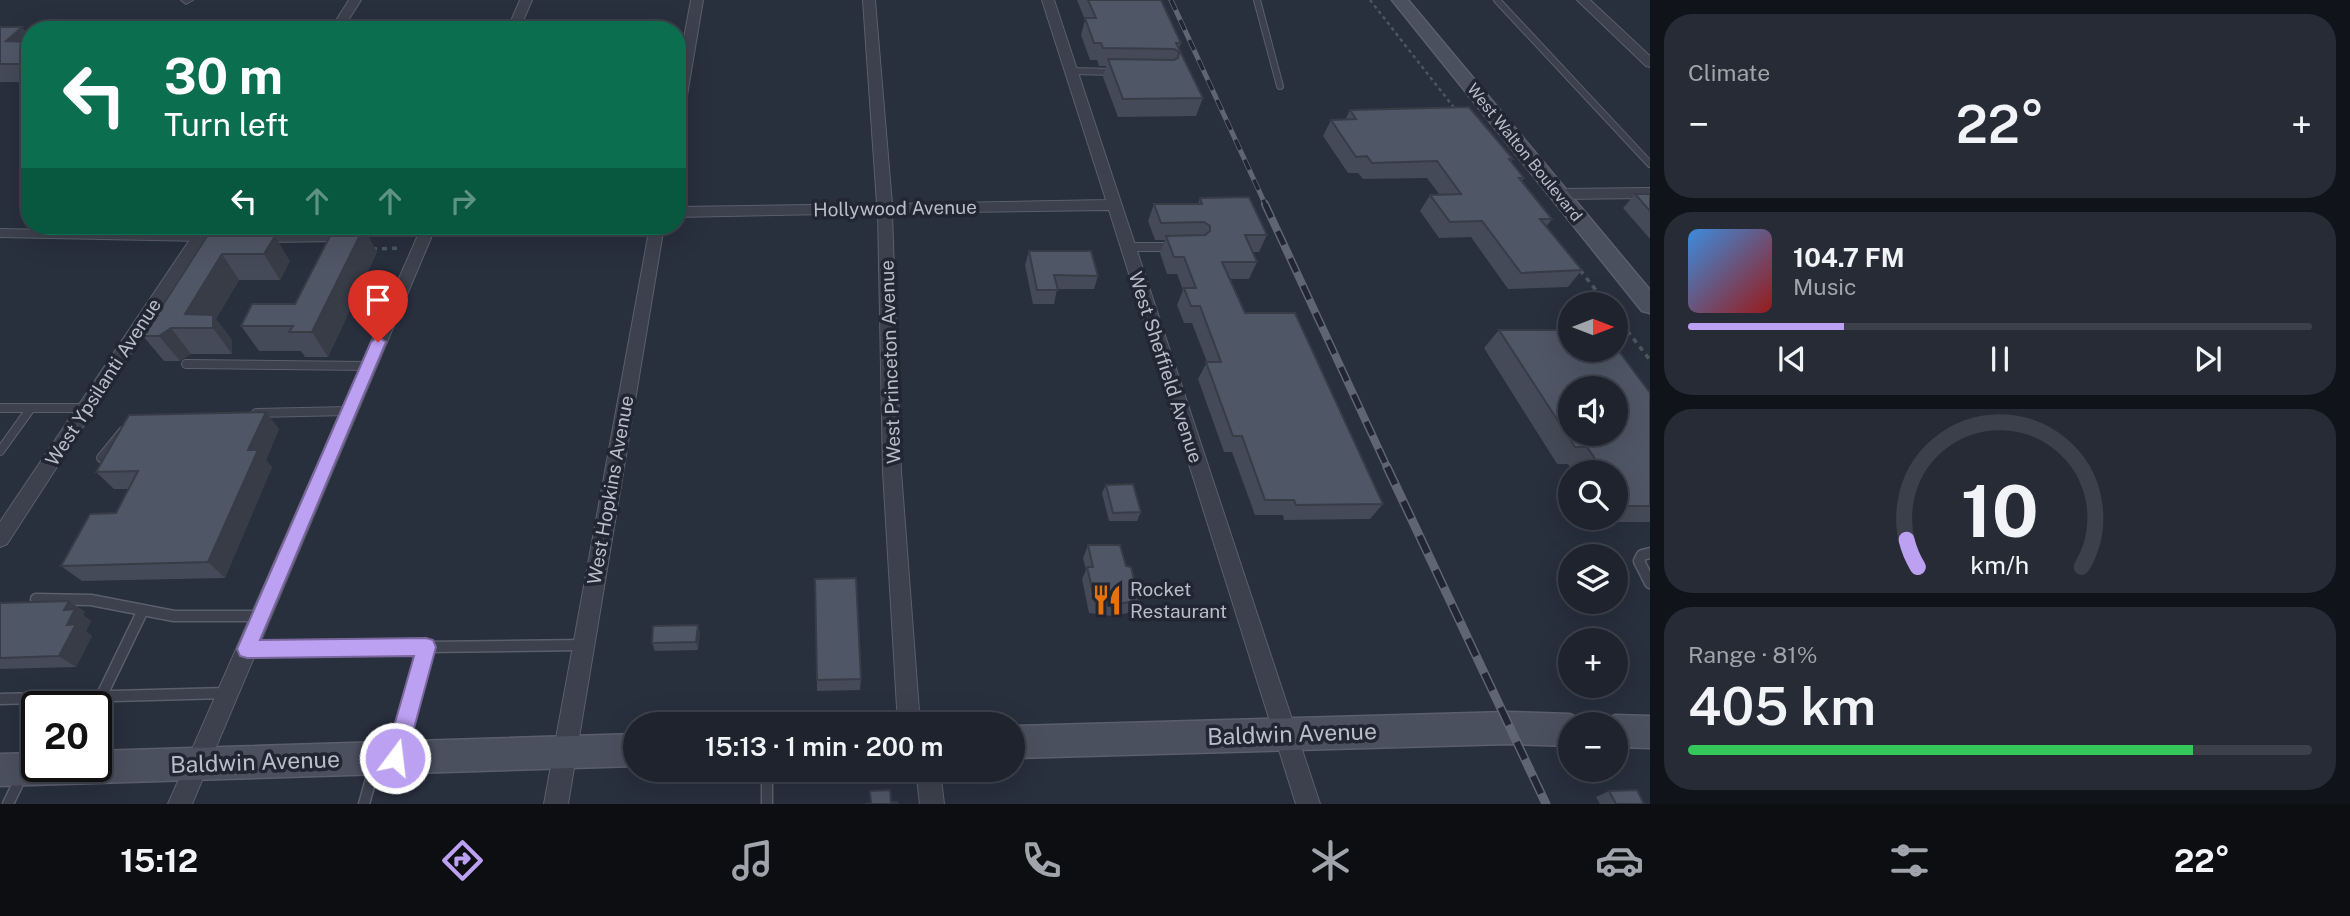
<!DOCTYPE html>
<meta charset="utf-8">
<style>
:root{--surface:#1e232e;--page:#262b36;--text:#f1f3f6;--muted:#a1a4aa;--line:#3c404a;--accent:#bca0f2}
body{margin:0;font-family:"Public Sans",sans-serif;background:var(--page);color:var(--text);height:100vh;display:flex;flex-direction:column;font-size:26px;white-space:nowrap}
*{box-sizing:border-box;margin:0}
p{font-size:23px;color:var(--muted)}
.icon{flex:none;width:38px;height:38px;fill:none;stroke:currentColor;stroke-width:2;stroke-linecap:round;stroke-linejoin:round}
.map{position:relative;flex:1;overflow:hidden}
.side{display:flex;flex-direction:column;gap:14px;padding:14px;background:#101319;width:700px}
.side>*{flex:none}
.guide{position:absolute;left:21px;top:21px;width:665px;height:214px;border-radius:28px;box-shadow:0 7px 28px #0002,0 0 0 2px var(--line);background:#0b6e4f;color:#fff;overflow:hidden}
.needle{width:46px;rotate:90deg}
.controls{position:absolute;left:1558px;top:292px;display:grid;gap:14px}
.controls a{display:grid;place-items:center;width:70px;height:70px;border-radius:50%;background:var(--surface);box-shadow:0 7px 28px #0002,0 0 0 2px var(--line);font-size:35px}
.speed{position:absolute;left:21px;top:691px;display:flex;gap:14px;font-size:35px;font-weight:700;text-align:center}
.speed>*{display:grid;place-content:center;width:91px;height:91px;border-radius:50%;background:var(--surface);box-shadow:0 7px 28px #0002,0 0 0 2px var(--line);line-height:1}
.speed .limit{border:4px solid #111;border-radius:10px;background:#fff;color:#111}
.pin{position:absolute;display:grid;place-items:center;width:60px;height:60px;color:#fff;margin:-72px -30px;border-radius:50% 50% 50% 0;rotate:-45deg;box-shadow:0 0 7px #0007}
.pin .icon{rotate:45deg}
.me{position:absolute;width:77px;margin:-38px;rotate:15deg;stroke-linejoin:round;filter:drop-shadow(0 0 5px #0008)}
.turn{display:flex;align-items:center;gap:24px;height:147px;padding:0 28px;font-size:32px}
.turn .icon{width:91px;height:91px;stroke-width:2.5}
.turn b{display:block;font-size:49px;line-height:60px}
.lanes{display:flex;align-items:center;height:66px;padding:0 28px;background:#0003;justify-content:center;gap:35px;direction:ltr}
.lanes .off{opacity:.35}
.big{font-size:52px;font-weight:600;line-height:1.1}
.side .widget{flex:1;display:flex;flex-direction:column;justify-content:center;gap:10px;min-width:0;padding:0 24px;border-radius:28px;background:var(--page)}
.side .dial{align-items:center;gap:0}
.dial svg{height:182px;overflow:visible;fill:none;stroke:var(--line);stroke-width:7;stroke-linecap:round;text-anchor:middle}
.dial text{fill:var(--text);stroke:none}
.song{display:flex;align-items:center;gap:21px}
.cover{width:84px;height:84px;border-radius:10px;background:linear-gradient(135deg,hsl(210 70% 55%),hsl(0 70% 35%))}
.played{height:7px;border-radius:4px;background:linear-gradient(90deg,var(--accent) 25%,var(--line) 25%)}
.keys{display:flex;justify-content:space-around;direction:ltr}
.heat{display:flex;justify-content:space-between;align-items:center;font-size:38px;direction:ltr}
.charge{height:10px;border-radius:5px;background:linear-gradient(90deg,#34c759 81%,var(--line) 0)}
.trip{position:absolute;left:623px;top:712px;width:402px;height:70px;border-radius:35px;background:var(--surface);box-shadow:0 7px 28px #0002,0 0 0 2px var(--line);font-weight:600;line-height:70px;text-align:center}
.menu{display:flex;height:112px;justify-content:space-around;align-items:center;background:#0c0e12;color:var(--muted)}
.menu .icon{width:49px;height:49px}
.menu .selected{color:var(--accent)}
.menu b{font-size:32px;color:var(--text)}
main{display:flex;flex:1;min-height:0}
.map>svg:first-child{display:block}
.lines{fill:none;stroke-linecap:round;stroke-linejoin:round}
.lane-far2-casing{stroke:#5a5f6b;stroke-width:8}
.lane-far1-casing{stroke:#5a5f6b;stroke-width:10}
.lane-casing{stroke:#5a5f6b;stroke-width:13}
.street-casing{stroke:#5a5f6b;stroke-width:2}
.secondary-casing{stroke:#5a5f6b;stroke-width:3}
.path-far1{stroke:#4a585d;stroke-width:2.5;stroke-dasharray:3.5 3.5;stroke-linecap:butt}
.path{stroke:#4a585d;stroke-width:3.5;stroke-dasharray:5 5;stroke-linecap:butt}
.lane-far2{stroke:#3c414d;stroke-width:6}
.lane-far1{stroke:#3c414d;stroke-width:8}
.lane{stroke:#3c414d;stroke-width:10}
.street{fill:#3c414d;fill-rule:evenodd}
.secondary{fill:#4b505f;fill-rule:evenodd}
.rail-far2-casing{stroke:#5f6573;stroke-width:5}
.rail-far1-casing{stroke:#5f6573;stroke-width:8}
.rail-casing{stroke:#5f6573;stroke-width:9}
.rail-far2{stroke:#212632;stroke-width:3.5;stroke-dasharray:11;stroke-linecap:butt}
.rail-far1{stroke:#212632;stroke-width:5;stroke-dasharray:15;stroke-linecap:butt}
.rail{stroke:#212632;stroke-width:6;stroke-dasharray:19;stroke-linecap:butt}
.wall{fill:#444a57}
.shaded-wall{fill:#373c47}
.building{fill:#4f5665;stroke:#373c47;stroke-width:2;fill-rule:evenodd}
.route{fill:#bca0f2;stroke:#7a689d;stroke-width:2}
.labels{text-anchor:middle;stroke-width:7;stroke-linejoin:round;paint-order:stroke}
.far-street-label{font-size:16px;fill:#b8bdc8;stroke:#212632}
.street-label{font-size:19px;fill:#b8bdc8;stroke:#212632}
.poi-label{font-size:19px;fill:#b8bdc8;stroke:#212632;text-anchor:start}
.near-street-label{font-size:23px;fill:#b8bdc8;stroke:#212632}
</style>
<main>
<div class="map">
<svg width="1650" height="804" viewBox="0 0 1650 804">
<rect width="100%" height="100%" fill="#282f3d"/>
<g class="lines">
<g class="lane-far2-casing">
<path id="lane-far2" d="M 1257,0 L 1280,86
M 1497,0 L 1650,164
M 0,35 L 30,35
M 1071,71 L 1115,72"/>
</g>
<g class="lane-far1-casing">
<path id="lane-far1" d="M 0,233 L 203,237
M 266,238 L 340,237
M 1127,247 L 1171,247
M 186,364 L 368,366
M 0,408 L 31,408
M 256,413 L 349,411
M 0,451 L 31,408 L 86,408
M 101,458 L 123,431"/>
</g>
<g class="lane-casing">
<path id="lane" d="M 1650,553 L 1642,555 L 1639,561 L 1650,583
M 36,599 L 91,600 L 174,616 L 261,616
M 426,647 L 582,645
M 248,649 L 426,647 L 397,752
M 101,697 L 143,610
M 0,699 L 226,693
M 767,770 L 767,804
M 8,804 L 21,777
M 364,804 L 375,765"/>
</g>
<g class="street-casing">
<path id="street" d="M 181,0 L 193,0 L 186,4 Z
M 349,0 L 361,0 L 342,30 L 330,30 Z
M 520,0 L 532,0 L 519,30 L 507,30 Z
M 691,0 L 703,0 L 684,113 L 677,117 L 677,76 Z
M 863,0 L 875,0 L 892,204 L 1106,200 L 1042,0 L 1054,0 L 1320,804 L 1296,804 L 1109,210 L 892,213 L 901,471 L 920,724 L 898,724 L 883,471 L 878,213 L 677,217 L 677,207 L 877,204 Z
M 1577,0 L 1590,0 L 1650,56 L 1650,67 L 1646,66 Z
M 1650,188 L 1650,198 L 1559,199 L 1552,194 L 1559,189 Z
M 199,226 L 213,226 L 7,544 L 0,547 L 0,522 Z
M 422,226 L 436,226 L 192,804 L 168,804 Z
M 650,226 L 664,226 L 568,804 L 544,804 Z
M 916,770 L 940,770 L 944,804 L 920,804 Z"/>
</g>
<g class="secondary-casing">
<path id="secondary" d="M 1392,0 L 1408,0 L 1650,290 L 1650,313 L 1642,311 Z
M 1508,712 L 1570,714 L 1581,719 L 1584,724 L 1570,724 L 1570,746 L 1508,744 L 1013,758 L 1013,726 Z
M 1615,715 L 1650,716 L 1650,748 L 1615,747 L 1615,724 L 1602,724 L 1604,720 Z
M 635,734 L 635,766 L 0,786 L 0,754 L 37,753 L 37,766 L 96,766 L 96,751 Z"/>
</g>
<path class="path-far1" d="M 1370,0 L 1455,109"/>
<path class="path" d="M 372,249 L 401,248
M 1580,270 L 1607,304
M 1615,315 L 1650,360"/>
<use href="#lane-far2" class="lane-far2"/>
<use href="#lane-far1" class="lane-far1"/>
<use href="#lane" class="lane"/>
<use href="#street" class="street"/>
<use href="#secondary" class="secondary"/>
<g class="rail-far2-casing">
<path id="rail-far2" d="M 1171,0 L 1266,206"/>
</g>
<g class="rail-far1-casing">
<path id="rail-far1" d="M 1265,204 L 1388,469"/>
</g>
<g class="rail-casing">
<path id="rail" d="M 1387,467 L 1546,804"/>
</g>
<use href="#rail-far2" class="rail-far2"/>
<use href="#rail-far1" class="rail-far1"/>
<use href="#rail" class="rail"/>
</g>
<path class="wall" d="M 1077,0 L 1161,0 L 1181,43 L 1179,48 L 1203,98 L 1196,116 L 1118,117 L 1103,77 L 1106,66 L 1099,66 L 1097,60 L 1090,60 L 1081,35 L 1085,20 Z
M 0,27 L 22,27 L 30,38 L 30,82 L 1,82 L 0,83 Z
M 1350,110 L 1513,159 L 1511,162 L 1524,178 L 1522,181 L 1552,219 L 1546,227 L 1582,270 L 1568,287 L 1508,289 L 1471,237 L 1439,238 L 1420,211 L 1430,195 L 1439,194 L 1427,178 L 1363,179 L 1358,173 L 1348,173 L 1323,136 L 1331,120 L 1345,120 Z
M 1635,194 L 1650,194 L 1650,239 L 1623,208 Z
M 1200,198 L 1267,235 L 1259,252 L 1252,252 L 1257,262 L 1249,279 L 1230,279 L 1245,313 L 1383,504 L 1370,519 L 1284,520 L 1283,515 L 1255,515 L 1232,452 L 1224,452 L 1198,379 L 1207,362 L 1192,323 L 1184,323 L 1177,305 L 1183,290 L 1177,274 L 1167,274 L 1160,253 L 1165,240 L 1155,240 L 1148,221 L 1154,204 L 1198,204 Z
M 234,230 L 237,235 L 290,261 L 280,280 L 239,280 L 216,319 L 232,340 L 232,354 L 191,354 L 180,361 L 164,361 L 143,336 Z
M 1029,251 L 1098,276 L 1094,289 L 1057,289 L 1054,304 L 1033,304 L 1025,265 Z
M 377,252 L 328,357 L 305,357 L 301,351 L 259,351 L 241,326 L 295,304 Z
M 1499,330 L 1650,393 L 1650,522 L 1605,522 L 1603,518 L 1615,518 L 1615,472 L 1573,472 L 1568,464 L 1557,464 L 1484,348 Z
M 279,429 L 266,460 L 272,467 L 225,578 L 82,581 L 61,566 L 116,513 L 129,489 L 114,489 L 96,472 Z
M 1106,485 L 1141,512 L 1137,521 L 1109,521 L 1102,493 Z
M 1088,545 L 1126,566 L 1139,600 L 1133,612 L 1112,616 L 1089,613 L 1082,579 L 1086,570 L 1083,558 Z
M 815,579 L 861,679 L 860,690 L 817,691 Z
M 69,601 L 85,612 L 83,615 L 91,621 L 86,631 L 92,636 L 76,667 L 0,669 L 0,603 Z
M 700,632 L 698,650 L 655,651 L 652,643 Z
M 1609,791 L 1644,804 L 1600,804 L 1596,797 Z"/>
<path class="shaded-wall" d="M 22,27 L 30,38 L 30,49 L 6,41 Z
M 364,227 L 377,252 L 328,357 L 312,332 Z
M 275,236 L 290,261 L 280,280 L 264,254 Z
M 222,254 L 239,280 L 216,319 L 232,340 L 232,354 L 213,328 L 185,314 Z
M 171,328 L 191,354 L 180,361 L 159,336 Z
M 266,412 L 279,429 L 266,460 L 272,467 L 225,578 L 208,562 L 248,450 Z
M 69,601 L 85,612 L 83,615 L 91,621 L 86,631 L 92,636 L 76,667 L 59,656 L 67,625 L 64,610 Z
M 698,625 L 700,632 L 698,650 L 696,642 Z"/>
<path class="building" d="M 1088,0 L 1161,0 L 1181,43 L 1176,43 L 1203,98 L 1123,99 L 1108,59 L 1174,60 L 1178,58 L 1179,52 L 1174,49 L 1103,48 L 1101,43 L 1094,43 L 1085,18 L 1096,18 Z
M 0,27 L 22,27 L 6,41 L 30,42 L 30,64 L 0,64 Z
M 1469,107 L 1513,159 L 1509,159 L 1524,178 L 1519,178 L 1552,219 L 1540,219 L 1582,270 L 1521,273 L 1482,221 L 1450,222 L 1430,195 L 1461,194 L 1437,161 L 1372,163 L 1367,156 L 1356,157 L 1331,120 L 1356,119 L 1350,110 Z
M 1635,194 L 1650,194 L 1650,211 Z
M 1249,197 L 1267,235 L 1245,235 L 1257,262 L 1222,262 L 1245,313 L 1295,313 L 1383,504 L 1296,505 L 1294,500 L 1265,500 L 1242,436 L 1233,436 L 1206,362 L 1221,362 L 1200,306 L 1191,306 L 1184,288 L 1196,288 L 1184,257 L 1174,257 L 1166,236 L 1205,235 L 1210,231 L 1210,226 L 1204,222 L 1161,223 L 1154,204 L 1202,204 L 1200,198 Z
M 343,227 L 364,227 L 312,332 L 289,332 L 293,326 L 241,326 L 252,304 L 295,304 L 331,234 L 339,234 Z
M 211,230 L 234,230 L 231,235 L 275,236 L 264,254 L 222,254 L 185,314 L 213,315 L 213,328 L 171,328 L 159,336 L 143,336 Z
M 1029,251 L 1091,251 L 1098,276 L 1054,275 L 1058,290 L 1037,290 Z
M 1499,330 L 1570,330 L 1570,350 L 1615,350 L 1615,346 L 1650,393 L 1650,506 L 1626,506 L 1615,490 L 1615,472 L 1604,472 L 1587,447 L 1575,447 ZM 1570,388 L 1615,388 L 1615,434 L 1570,434 Z
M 266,412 L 248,450 L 258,450 L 208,562 L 61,566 L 90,514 L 116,513 L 138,471 L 96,472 L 129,415 Z
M 1133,484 L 1141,512 L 1113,513 L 1106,485 Z
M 1088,545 L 1120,545 L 1126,566 L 1131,567 L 1139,600 L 1118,604 L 1095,601 L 1087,567 L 1093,567 Z
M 856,578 L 861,679 L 817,680 L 815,579 Z
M 69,601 L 64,610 L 75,609 L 67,625 L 76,624 L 59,656 L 0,658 L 0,603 Z
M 698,625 L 696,642 L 652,643 L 653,626 Z
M 890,790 L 891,802 L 897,802 L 898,804 L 865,804 L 871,803 L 870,791 Z
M 1637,790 L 1644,804 L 1616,804 L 1609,791 Z"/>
<path class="route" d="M 378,337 L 386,342 L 260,640 L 426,638 L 433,640 L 436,647 L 406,758 L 403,765 L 395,768 L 388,765 L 385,758 L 414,656 L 247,658 L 240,656 L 237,649 L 371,342 Z"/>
<defs>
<g id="restaurant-bare" transform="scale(2.415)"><path d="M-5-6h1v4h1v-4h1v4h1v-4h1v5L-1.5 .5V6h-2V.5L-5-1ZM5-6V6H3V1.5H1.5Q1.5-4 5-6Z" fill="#e8710a" stroke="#212632" stroke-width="2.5" paint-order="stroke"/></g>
</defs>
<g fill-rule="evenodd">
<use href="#restaurant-bare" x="1107" y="600"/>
</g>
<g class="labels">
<g class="far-street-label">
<text transform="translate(1525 152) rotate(51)" y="6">West Walton Boulevard</text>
</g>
<g class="street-label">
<text transform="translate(895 208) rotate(-1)" y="7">Hollywood Avenue</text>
<text transform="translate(890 362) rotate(-92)" y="7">West Princeton Avenue</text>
<text transform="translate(1166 367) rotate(72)" y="7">West Sheffield Avenue</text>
<text transform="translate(103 382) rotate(-57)" y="7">West Ypsilanti Avenue</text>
<text transform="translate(610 490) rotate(-80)" y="7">West Hopkins Avenue</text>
</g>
<g class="poi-label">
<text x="1130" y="596">Rocket<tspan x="1130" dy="22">Restaurant</tspan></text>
</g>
<g class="near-street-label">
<text transform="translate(1292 734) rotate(-2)" y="8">Baldwin Avenue</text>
<text transform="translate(255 762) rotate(-2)" y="8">Baldwin Avenue</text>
</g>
</g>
</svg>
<div class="controls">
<a><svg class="needle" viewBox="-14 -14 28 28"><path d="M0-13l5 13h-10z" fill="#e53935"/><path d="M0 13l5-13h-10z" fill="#a1a4aa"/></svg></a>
<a><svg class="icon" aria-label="sound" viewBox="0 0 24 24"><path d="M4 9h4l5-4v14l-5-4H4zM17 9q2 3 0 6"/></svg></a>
<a><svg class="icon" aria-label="search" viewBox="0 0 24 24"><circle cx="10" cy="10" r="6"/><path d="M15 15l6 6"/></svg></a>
<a><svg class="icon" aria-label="layers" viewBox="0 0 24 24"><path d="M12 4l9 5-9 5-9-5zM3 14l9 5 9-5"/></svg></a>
<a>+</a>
<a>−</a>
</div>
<div class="speed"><div class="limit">20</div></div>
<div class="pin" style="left:378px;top:342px;background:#d93025"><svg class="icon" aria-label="arrive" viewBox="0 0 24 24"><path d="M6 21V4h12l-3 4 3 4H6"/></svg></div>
<svg class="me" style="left:395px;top:758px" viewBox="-20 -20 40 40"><circle r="17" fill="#bca0f2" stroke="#fff" stroke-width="3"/><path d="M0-11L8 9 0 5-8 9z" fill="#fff"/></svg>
<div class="trip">15:13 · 1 min · 200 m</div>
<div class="guide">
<div class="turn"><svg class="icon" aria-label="left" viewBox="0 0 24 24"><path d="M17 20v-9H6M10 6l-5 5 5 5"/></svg><div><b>30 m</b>Turn left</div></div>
<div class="lanes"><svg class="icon" aria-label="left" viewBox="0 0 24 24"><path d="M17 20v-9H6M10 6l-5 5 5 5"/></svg><svg class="icon off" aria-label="ahead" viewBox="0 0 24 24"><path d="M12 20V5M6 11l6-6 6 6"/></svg><svg class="icon off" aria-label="ahead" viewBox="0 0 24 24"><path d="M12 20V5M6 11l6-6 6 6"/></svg><svg class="icon off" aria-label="right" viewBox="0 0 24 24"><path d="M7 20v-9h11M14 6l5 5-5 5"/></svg></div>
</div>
</div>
<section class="side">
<div class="widget"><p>Climate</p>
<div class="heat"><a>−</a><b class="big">22°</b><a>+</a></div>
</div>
<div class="widget">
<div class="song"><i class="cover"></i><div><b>104.7 FM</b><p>Music</p></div></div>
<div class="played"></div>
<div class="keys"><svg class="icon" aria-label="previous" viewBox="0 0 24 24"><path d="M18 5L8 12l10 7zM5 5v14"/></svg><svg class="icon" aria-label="pause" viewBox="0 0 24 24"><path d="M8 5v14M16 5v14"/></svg><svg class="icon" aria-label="next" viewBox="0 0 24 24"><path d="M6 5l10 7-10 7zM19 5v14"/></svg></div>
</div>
<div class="widget dial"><svg viewBox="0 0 100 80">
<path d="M14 69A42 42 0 1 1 86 69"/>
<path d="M14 69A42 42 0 0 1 9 57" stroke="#bca0f2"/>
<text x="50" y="56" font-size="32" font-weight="700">10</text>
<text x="50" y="72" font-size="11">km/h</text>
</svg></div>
<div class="widget"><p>Range · 81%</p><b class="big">405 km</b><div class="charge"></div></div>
</section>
</main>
<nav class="menu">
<b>15:12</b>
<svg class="icon selected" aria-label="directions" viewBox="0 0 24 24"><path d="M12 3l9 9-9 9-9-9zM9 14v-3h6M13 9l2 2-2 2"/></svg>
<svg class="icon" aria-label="music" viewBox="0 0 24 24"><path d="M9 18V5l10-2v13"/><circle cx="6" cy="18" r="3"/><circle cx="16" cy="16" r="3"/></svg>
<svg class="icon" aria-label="phone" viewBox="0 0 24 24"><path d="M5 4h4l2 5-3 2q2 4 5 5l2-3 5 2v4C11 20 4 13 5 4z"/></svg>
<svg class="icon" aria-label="climate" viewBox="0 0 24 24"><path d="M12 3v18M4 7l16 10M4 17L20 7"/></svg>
<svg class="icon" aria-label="car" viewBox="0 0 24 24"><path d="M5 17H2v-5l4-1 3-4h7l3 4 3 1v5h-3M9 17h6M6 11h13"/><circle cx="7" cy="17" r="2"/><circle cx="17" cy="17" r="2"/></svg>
<svg class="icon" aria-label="filters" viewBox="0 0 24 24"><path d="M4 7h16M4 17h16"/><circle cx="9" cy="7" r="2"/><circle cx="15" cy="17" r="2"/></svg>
<b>22°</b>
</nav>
